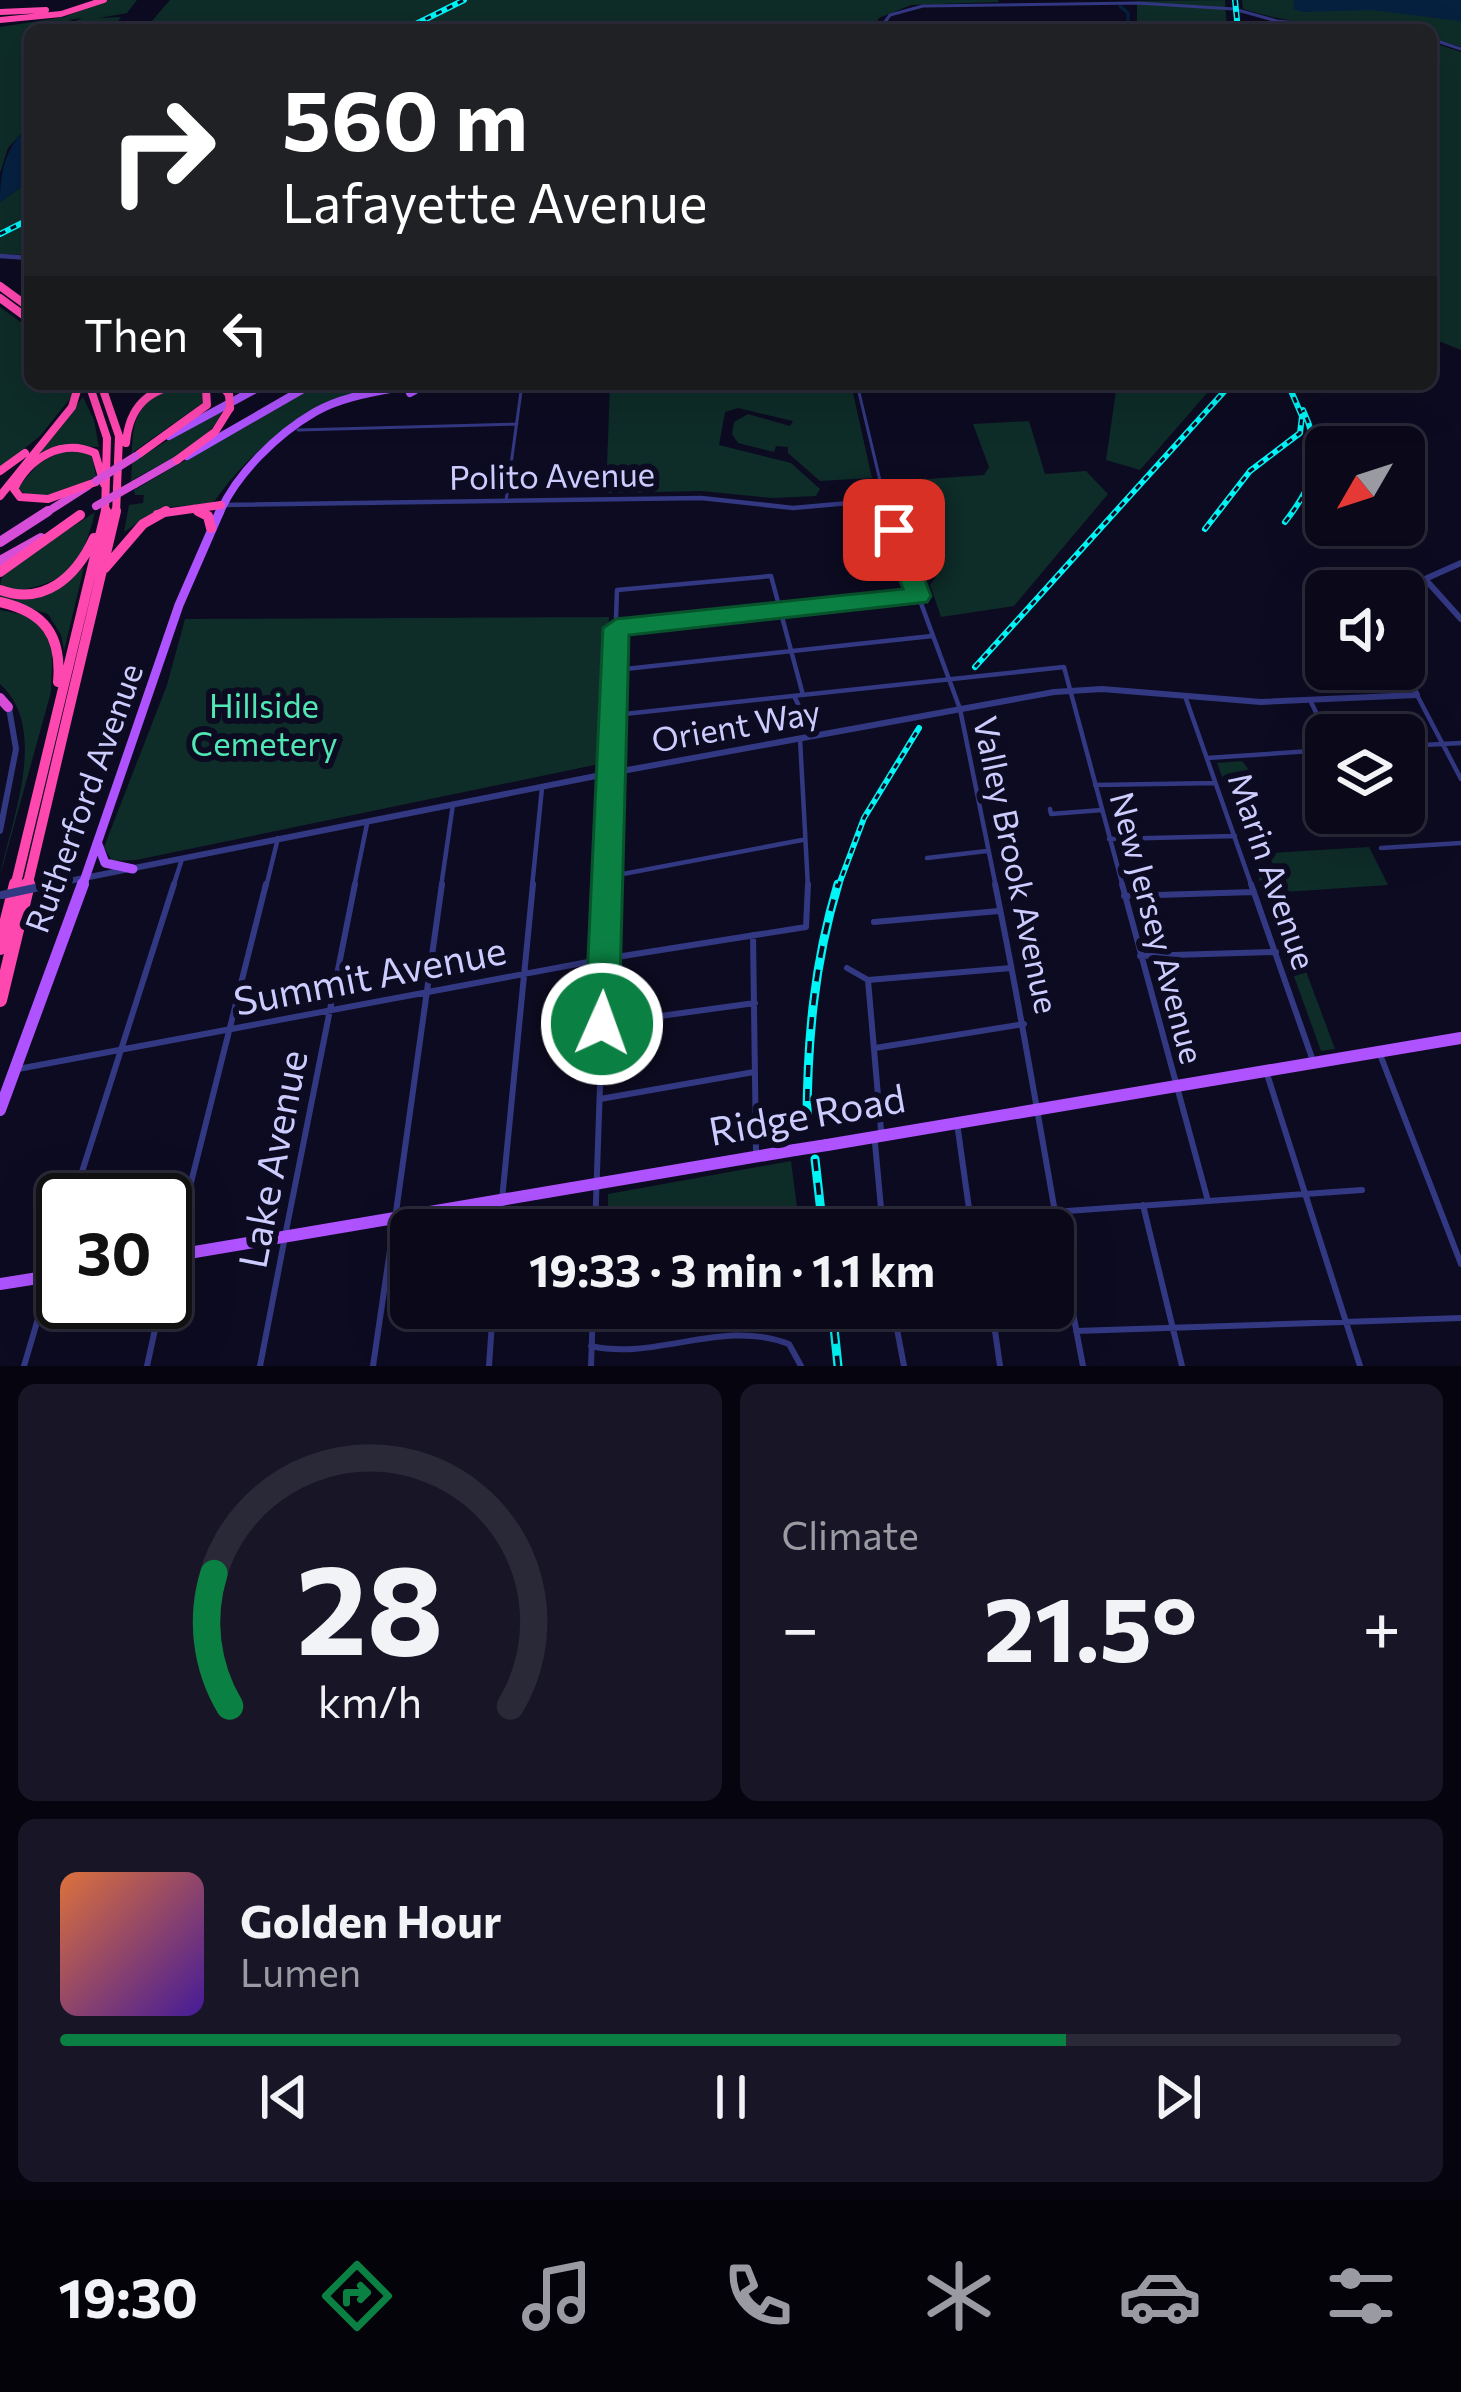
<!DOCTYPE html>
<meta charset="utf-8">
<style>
:root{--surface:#0a0819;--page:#181626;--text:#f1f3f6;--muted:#999aa2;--line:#2a2938;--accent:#0b8043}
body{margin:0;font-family:Commissioner,sans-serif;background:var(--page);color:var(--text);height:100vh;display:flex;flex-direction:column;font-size:45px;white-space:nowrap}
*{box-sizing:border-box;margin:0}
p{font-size:39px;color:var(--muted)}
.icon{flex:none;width:66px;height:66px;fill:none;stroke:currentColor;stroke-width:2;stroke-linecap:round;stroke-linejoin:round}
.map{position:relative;height:1366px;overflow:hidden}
.side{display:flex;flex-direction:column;gap:18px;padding:18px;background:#06040e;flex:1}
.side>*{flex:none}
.guide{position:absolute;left:24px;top:24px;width:1413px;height:366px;border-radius:18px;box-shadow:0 12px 48px #0002,0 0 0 3px var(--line);background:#202124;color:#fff;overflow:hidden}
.needle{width:78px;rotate:231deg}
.buttons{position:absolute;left:1305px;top:426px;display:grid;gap:24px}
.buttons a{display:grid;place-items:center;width:120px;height:120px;border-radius:18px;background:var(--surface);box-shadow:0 12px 48px #0002,0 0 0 3px var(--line);font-size:60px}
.speed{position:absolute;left:36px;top:1173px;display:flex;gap:24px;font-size:60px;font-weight:700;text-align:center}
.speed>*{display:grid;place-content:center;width:156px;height:156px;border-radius:50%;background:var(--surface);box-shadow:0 12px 48px #0002,0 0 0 3px var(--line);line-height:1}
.speed .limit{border:6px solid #111;border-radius:18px;background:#fff;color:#111}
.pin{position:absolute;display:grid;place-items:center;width:102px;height:102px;color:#fff;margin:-51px;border-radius:24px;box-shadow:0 6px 18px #0006}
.me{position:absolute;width:132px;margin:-66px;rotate:2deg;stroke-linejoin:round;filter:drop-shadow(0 0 9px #0008)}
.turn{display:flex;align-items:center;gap:42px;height:252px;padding:0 60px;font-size:54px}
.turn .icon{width:156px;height:156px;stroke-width:2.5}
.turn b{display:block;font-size:84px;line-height:102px}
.then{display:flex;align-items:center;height:114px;padding:0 60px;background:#0003;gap:24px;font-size:45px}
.big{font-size:90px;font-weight:700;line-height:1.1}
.side .widget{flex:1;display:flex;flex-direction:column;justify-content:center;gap:18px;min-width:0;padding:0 42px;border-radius:18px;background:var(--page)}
.side .dial{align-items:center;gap:0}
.dial svg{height:312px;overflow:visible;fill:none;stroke:var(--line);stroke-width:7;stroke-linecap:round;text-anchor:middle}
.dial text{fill:var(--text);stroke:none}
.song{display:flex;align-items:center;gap:36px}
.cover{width:144px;height:144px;border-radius:18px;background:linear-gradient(135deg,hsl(20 70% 55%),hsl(260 70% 35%))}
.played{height:12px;border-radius:6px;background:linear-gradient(90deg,var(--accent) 75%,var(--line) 75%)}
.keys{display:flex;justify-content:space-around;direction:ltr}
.heat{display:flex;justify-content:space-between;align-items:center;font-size:66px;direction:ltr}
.side .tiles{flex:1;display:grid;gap:18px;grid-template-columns:1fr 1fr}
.widget:last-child{grid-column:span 2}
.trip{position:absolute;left:390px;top:1209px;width:684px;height:120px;border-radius:18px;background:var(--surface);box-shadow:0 12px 48px #0002,0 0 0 3px var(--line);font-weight:700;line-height:120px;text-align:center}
.menu{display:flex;height:192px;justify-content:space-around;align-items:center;background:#04030a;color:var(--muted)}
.menu .icon{width:84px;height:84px}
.menu .on{color:var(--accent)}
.menu b{font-size:54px;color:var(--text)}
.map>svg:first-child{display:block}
.green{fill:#0e2c28}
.water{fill:#062040}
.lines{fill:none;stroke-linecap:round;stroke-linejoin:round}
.stream{stroke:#062040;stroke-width:3}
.minor-far2{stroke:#333883;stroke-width:3}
.minor-far1{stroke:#333883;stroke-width:4.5}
.minor{stroke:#333883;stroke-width:6}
.tertiary-far2{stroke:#333883;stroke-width:4.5}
.tertiary-far1{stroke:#333883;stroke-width:6}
.tertiary{stroke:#333883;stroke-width:8}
.primary-far2{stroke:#ae53ff;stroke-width:8}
.primary-far1{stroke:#ae53ff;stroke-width:9}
.primary{stroke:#ae53ff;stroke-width:12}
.trunk-far1{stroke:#d64dd8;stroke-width:8}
.trunk{stroke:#d64dd8;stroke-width:10}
.motorway-far3{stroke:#ff47b0;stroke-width:6}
.motorway-far2{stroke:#ff47b0;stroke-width:8}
.motorway-far1{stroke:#ff47b0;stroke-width:10}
.motorway{stroke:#ff47b0;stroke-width:14}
.rail-far1-casing{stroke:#00f5f7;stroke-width:6}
.rail-casing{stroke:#00f5f7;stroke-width:9}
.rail-far1{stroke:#0d0b21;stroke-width:3;stroke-dasharray:6;stroke-linecap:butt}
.rail{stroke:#0d0b21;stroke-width:4.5;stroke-dasharray:12;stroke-linecap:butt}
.tertiary-bridge{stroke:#333883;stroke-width:8}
.primary-bridge{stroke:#ae53ff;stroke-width:12}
.trunk-bridge{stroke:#d64dd8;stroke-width:8}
.motorway-bridge{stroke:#ff47b0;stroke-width:8}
.route{fill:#0b8043;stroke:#07532c;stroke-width:3}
.labels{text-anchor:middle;stroke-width:12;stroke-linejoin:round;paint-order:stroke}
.street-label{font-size:33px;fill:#cdccff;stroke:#0d0b21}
.park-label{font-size:33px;fill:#50e7b3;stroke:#0d0b21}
.near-street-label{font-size:39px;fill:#cdccff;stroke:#0d0b21}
</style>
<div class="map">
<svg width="1461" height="1366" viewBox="0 0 1461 1366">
<rect width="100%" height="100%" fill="#0d0b21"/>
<path class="green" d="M 108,0 L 137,0 L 127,13 L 99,18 L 121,17 L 112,30 L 56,30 L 82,18 L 67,20 L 72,20 L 63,27 L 30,30 L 30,124 L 8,148 L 0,173 L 0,27 L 64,17 Z
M 170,0 L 998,0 L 999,2 L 911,5 L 879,18 L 873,30 L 144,30 Z
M 1225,0 L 1227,30 L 1137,30 L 1137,1 L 1123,1 Z
M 1242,0 L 1461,0 L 1461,47 L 1431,38 L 1431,30 C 1368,30 1303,28 1243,9 Z
M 1431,42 L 1461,52 L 1461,350 L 1431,338 Z
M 30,181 L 30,255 L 0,254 L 0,202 Z
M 0,307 L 30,329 L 30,384 L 73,384 L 73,395 L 40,436 L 0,468 Z
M 317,384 L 410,384 C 323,401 266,428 213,503 L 161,508 L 124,532 L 129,505 L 143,503 L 144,495 L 135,495 L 134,490 Z
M 610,384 L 851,384 L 872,478 L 820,481 L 788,453 L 788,447 L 776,446 L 774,452 L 738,443 L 732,434 L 734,422 L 748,414 L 790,426 L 793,421 L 738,408 L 725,412 L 719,445 L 791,463 L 820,489 L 816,496 L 772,498 L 702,491 L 606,493 Z
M 1117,384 L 1215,384 L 1140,470 L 1106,460 Z
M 172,386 L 202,392 L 204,402 L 132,453 C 132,417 140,402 172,386 Z
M 83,397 L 94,420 L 99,447 L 63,445 L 34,457 Z
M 224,406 C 214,443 162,462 131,481 L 132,462 Z
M 1029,421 L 1045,474 L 1086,471 L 1108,494 L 1014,606 L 941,617 L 930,585 L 940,571 L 934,547 L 907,546 L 886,482 L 984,475 L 989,467 L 973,424 Z
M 66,449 L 91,452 L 96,476 C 72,490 43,506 17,489 L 39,463 Z
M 95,512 C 81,569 67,583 10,592 L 0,584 L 4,572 Z
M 84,567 L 64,651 L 61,635 L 48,614 L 0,599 L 0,595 C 32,608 60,587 84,567 Z
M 0,610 L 30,616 L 53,637 L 51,692 L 0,876 C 11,820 50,729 0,684 Z
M 609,617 L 604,763 L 136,860 L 112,861 L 104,847 L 167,685 L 185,619 Z
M 1242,761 L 1249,770 L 1241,797 L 1335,1049 L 1321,1051 L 1217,763 Z
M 1369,847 L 1388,885 L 1285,892 L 1268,853 Z
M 791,1161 L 800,1230 L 608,1230 L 608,1194 Z
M 606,1308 L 810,1308 L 812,1323 L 605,1327 Z"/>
<path class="water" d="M 1294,0 L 1461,0 L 1461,21 L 1371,10 L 1304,12 L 1293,9 Z
M 30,124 L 30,181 L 0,202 C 0,169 6,147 30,124 Z"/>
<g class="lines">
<path class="stream" d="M 1120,6 L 1128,13 L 1128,30"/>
<path class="minor-far2" d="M 879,30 L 890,15 L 923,6 L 1137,3 L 1234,9 L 1277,21 L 1366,30
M 1431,39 L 1461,49
M 857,384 L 888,514
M 298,430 L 517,424
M 506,501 L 522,384"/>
<path class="minor-far1" d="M 887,511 L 960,709 L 996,887
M 616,628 L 918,596
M 616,670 L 932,636
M 1417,695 L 1461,779
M 1185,696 L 1252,887
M 795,698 L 814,736
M 1311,702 L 1327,735
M 615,715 L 1064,667 L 1123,887
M 800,739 L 808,887
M 1404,746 L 1461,743
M 1207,758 L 1326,750
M 1095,785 L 1215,783
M 1050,809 L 1051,814 L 1102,810
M 1109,839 L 1235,836
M 1381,848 L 1461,843
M 927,858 L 987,851
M 607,877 L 802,840
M 173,887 L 182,859
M 266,887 L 278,838
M 354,887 L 367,824
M 441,887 L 453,804
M 532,887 L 542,788
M 607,887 L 617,590 L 771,576 L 803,695"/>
<path class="minor" d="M 995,884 C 1028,1044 1052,1205 1083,1366
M 1122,884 L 1208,1201
M 1251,884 L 1312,1058
M 1124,896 L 1254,892
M 874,922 L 999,911
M 753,935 L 756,1151
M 1140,956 L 1276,952
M 847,968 L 868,980 L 1011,968
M 868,980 L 881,1130
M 602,1024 L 755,1003
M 875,1048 L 1024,1024
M 1381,1057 L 1461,1264
M 18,1069 L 604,959 L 806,927 L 808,884
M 1267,1074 L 1360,1366
M 600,1099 L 754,1072
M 957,1123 L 972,1230
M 875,1143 L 883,1230
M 73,1200 L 174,884
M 1143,1205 L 1182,1366
M 396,1212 L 442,884
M 1053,1212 L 1362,1190
M 499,1230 L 533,884
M 595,1230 L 607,884
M 286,1231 L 355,884
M 165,1286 L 266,884
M 893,1308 L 904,1366
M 985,1308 L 994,1324 L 1000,1366
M 1076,1331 L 1461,1318
M 591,1346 C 657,1361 722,1318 789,1344 L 801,1366
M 24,1366 L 63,1234
M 147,1366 L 161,1302
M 260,1366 L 284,1242
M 373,1366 L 394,1223
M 489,1366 L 493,1308
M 591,1366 L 593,1308"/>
<path class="tertiary-far2" d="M 0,256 L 30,258
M 222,505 L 701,498 L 793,508 L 883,500"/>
<path class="tertiary-far1" d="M 1425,579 L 1461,619
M 1398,591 L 1461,563
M 0,831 L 16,749 L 9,708
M 44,886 L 611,773 L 1054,692 L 1102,689 L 1261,702 L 1417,695 L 1404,669"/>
<path class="tertiary" d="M 44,886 L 55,884"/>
<path class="primary-far2" d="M 410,393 L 426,384
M 169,436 L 265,384
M 187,456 L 312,384
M 219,514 C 236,474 277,434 315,412 C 344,395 383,391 416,384"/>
<path class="primary-far1" d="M 98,844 L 105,863 L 133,869
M 82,887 L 179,605 L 220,511"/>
<path class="primary" d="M 0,1110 L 83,884
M 827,1145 L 1461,1038
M 165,1257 L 795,1150
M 0,1284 L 63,1274"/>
<path class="trunk-far1" d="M 135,484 L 177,460
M 44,514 L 88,486"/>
<path class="trunk" d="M 0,542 L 48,511
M 0,561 L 41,538
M 0,698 L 8,707"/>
<path class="motorway-far3" d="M 0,12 L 46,10
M 0,20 L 61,14 L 104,0"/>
<path class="motorway-far2" d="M 0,286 L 30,308
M 0,298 L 30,320
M 89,384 L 107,438 L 105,514
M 101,384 L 119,436 L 116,514
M 221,384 L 229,395
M 126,443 C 129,407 148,389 183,384
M 139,454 L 207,405 L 206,390 L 186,384
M 177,460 L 215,432 L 230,408
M 0,471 L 25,453
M 96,482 L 48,499 L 20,497 L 14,489 C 29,458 62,438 95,453 L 104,484
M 0,496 L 72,407 L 79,384
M 194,509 L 204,514
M 157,514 L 221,505"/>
<path class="motorway-far1" d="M 198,511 L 208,516 L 211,528
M 105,568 L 143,524 L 166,511
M 0,572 L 80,515
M 0,590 C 44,606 76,577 94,538
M 0,602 C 45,612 62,636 58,682
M 15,887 L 106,511
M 27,887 L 116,511"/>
<path class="motorway" d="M 0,948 L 16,884
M 0,1000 L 28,884"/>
<g class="rail-far1-casing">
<path id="rail-far1" d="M 1235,0 L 1238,30
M 404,30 L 464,0
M 0,234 L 30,219
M 1285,522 C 1316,482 1325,457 1303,410
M 1205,529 L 1250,471 L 1300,433 L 1302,416 L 1288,384
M 975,667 L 1231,384
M 838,887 L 864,818 L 919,728"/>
</g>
<g class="rail-casing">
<path id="rail" d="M 807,1125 C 807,1042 814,963 838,884
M 815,1159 L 823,1230
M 832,1308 L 838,1366"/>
</g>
<use href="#rail-far1" class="rail-far1"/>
<use href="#rail" class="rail"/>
<path class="tertiary-bridge" d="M 2,895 L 44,886"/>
<path class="primary-bridge" d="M 795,1150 L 827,1145"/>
<path class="trunk-bridge" d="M 96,481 L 136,456
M 96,506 L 135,484"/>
<path class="motorway-bridge" d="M 229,395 L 230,408"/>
</g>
<path class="route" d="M 894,522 L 906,530 L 931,596 L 927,602 L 629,635 L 619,1024 L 614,1034 L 602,1039 L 590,1034 L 585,1024 L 603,628 L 616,619 L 903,589 L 882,530 Z"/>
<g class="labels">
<g class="street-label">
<text transform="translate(552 476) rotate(-1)" y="12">Polito Avenue</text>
<text transform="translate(736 726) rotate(-10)" y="12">Orient Way</text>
<text transform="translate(84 798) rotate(-70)" y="12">Rutherford Avenue</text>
<text transform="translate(1016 865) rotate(78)" y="12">Valley Brook Avenue</text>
<text transform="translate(1272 871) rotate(71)" y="12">Marin Avenue</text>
<text transform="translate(1157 928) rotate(75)" y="12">New Jersey Avenue</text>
</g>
<g class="park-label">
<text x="264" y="718">Hillside<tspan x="264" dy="38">Cemetery</tspan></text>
</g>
<g class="near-street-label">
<text transform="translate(370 976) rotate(-11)" y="14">Summit Avenue</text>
<text transform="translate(807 1115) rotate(-10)" y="14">Ridge Road</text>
<text transform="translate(273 1159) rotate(-79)" y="14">Lake Avenue</text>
</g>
</g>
</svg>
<div class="buttons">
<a><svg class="needle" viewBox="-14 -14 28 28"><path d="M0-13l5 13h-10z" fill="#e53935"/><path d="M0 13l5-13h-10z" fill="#999aa2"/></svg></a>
<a><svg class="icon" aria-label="sound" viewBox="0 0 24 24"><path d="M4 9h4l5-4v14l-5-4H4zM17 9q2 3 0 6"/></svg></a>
<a><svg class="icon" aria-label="layers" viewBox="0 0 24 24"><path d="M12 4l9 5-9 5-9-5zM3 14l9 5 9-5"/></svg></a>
</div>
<div class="speed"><div class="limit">30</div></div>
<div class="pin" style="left:894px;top:530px;background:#d93025"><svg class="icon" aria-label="arrive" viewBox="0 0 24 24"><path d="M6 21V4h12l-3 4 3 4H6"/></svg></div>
<svg class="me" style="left:602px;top:1024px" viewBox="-20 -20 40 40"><circle r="17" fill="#0b8043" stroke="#fff" stroke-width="3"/><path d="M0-11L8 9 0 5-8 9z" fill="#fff"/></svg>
<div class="trip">19:33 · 3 min · 1.1 km</div>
<div class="guide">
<div class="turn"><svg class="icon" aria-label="right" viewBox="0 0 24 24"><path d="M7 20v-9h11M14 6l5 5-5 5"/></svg><div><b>560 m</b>Lafayette Avenue</div></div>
<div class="then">Then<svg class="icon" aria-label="left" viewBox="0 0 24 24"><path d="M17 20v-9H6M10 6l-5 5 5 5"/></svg></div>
</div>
</div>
<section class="side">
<div class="tiles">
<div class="widget dial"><svg viewBox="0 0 100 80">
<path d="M14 69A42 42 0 1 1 86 69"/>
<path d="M14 69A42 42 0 0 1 10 35" stroke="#0b8043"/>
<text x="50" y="56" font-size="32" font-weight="700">28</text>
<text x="50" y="72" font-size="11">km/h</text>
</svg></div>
<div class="widget"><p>Climate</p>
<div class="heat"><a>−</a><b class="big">21.5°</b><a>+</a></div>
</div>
<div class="widget">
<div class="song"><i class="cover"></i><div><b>Golden Hour</b><p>Lumen</p></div></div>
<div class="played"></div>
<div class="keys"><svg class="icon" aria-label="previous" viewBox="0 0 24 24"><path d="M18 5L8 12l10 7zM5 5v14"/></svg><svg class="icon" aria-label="pause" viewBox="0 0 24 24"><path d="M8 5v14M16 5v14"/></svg><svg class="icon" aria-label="next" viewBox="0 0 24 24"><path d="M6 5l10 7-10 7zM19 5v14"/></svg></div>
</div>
</div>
</section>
<nav class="menu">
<b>19:30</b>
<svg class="icon on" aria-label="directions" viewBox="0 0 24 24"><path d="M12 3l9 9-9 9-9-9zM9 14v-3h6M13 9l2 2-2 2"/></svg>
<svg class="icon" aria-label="music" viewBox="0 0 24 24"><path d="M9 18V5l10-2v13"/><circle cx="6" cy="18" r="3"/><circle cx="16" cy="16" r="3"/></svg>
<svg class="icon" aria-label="phone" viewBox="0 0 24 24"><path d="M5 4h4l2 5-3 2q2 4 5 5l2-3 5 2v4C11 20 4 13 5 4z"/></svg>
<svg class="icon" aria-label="climate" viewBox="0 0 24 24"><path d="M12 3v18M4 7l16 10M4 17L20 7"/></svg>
<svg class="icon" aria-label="car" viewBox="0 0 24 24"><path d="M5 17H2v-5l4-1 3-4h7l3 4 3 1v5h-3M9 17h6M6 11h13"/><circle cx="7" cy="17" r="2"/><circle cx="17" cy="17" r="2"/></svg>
<svg class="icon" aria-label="filters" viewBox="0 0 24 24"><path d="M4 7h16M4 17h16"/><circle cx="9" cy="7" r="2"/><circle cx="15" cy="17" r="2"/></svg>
</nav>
